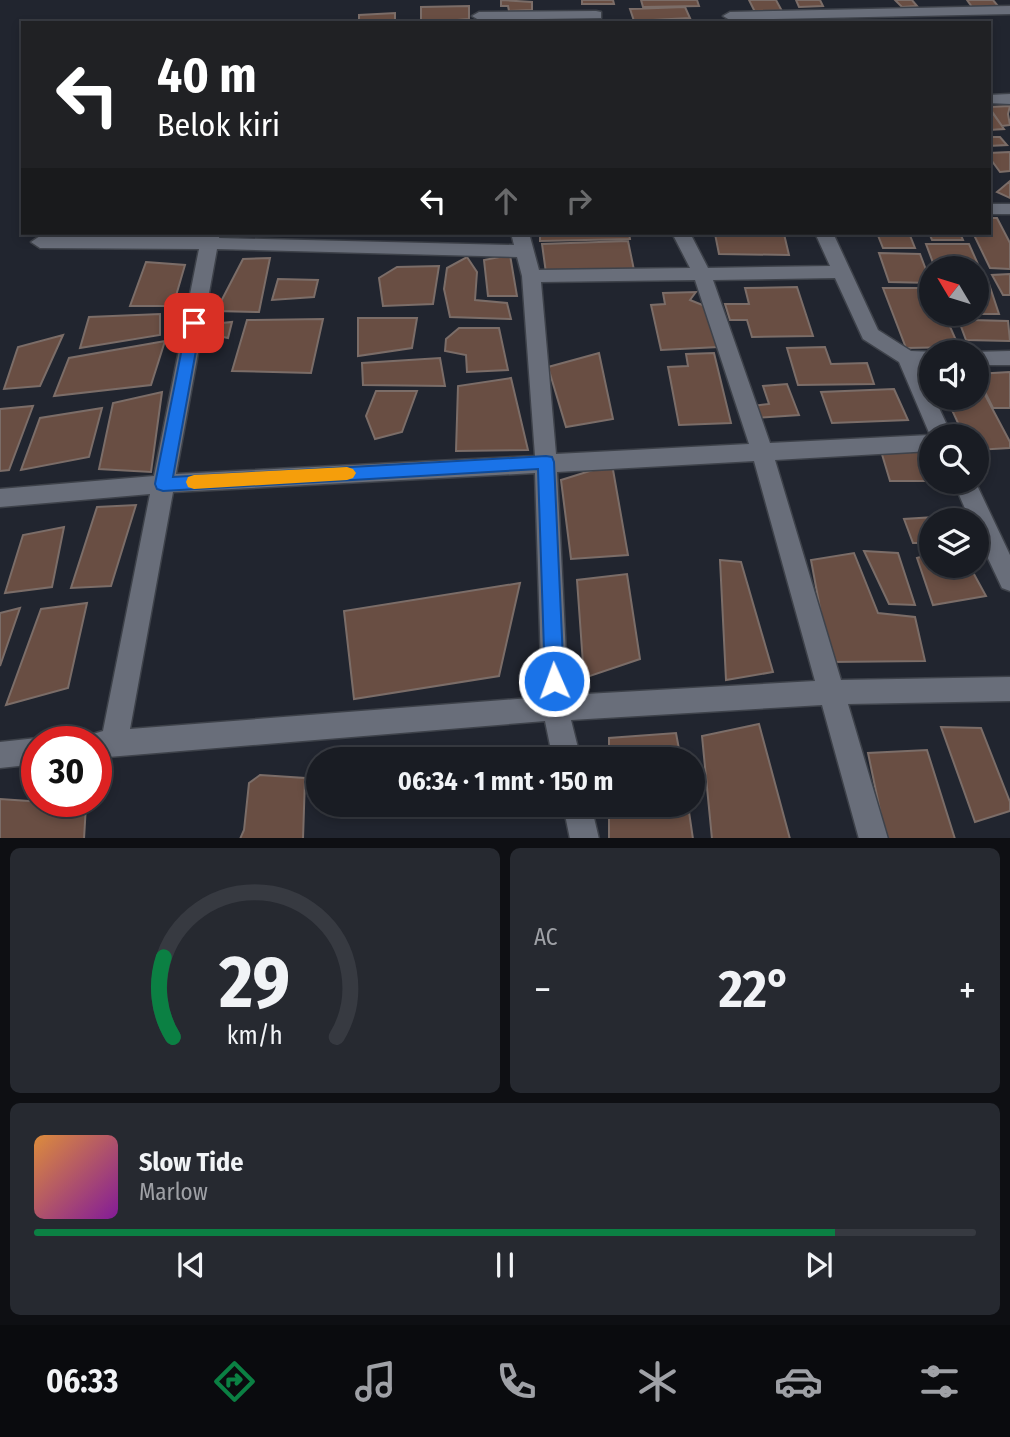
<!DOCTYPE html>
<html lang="id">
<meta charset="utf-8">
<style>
:root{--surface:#191c23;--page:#262930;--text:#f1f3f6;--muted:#9fa1a6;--line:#373a41;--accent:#0b8043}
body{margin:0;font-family:"Fira Sans Condensed",sans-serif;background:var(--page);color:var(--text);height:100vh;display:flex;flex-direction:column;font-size:26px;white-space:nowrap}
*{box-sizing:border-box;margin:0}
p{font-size:23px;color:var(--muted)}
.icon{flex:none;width:38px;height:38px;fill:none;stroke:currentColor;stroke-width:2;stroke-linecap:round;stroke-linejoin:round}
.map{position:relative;height:838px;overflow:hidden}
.panel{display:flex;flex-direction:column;gap:10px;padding:10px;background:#0e0f13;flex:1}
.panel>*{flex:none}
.banner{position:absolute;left:21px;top:21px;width:970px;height:214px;border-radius:0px;box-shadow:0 4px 10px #0003,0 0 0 2px var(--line);background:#202124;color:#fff;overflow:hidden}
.needle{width:46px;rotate:308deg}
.fabs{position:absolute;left:919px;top:256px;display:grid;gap:14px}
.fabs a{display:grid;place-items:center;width:70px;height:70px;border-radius:50%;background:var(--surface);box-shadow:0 4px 10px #0003,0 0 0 2px var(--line);font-size:35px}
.speed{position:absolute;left:21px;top:726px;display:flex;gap:14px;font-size:35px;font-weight:700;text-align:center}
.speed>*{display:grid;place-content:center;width:91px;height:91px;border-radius:50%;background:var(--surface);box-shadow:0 4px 10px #0003,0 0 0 2px var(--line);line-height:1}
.speed .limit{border:10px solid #d22;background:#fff;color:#111}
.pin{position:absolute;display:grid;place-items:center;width:60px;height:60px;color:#fff;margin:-30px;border-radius:14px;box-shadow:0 4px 10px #0006}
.me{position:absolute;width:77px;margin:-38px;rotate:358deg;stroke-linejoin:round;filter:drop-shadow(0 0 5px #0008)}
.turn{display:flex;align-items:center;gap:24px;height:147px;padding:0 21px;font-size:32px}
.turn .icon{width:91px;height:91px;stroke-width:2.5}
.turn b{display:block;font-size:49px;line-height:60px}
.lanes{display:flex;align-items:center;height:66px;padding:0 21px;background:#0003;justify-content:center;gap:35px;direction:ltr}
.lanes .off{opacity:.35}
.big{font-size:52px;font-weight:700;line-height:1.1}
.panel .card{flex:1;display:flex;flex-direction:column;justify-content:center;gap:10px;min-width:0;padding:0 24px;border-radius:10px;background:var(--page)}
.panel .dial{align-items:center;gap:0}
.dial svg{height:182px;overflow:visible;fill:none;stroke:var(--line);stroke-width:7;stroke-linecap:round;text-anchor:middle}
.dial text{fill:var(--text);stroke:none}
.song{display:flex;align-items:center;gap:21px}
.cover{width:84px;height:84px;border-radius:10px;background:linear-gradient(135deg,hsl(30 70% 55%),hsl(290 70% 35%))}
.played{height:7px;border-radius:4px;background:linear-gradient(90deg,var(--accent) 85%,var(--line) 85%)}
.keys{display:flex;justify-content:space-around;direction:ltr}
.heat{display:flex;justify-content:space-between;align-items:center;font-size:38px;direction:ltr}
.panel .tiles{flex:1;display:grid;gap:10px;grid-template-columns:1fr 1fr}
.card:last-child{grid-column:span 2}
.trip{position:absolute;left:306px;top:747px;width:399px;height:70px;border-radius:35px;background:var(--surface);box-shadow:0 4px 10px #0003,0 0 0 2px var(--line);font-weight:700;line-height:70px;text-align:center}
.tab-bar{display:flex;height:112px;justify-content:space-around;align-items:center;background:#0a0b0e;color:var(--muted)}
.tab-bar .icon{width:49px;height:49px}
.tab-bar .selected{color:var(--accent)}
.tab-bar b{font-size:32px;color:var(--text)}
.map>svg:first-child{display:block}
.building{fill:#694e43;stroke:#7b6d68;stroke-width:2}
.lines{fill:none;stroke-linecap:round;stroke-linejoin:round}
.minor-casing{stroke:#3e424a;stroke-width:3}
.minor{fill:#696e7a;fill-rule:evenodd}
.route{fill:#1a73e8;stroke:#114b97;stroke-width:2}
.slow{fill:#f59e0b}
</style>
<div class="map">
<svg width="1010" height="839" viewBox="0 0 1010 839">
<rect width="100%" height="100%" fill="#21252f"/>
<path class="building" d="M 501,0 L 532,2 L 532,10 L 509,11 L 508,6 L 501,6 Z
M 582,0 L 613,0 L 614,4 L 582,4 Z
M 641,0 L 697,0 L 699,6 L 643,7 Z
M 749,0 L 776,0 L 782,11 L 755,12 Z
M 796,0 L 820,0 L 823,6 L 799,7 Z
M 895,0 L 912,0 L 917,6 L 902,7 Z
M 967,0 L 993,0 L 998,6 L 972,7 Z
M 469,6 L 469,19 L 421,23 L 421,7 Z
M 685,7 L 690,18 L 634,21 L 630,9 Z
M 395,13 L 395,21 L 359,23 L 359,15 Z
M 799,18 L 802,23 L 760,23 L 758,19 Z
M 1010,106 L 1008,114 L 1010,125 L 1002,126 L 989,107 Z
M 989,108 L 1004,129 L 989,130 Z
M 989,137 L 1000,137 L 1007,145 L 989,146 Z
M 1010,152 L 1010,171 L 1000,172 L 989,157 L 989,153 Z
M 1010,181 L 1010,198 L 997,192 Z
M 989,218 L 997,218 L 1010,243 L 1010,269 L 990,268 L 973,233 L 989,233 Z
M 540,233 L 629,233 L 630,239 L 540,241 Z
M 729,233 L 784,234 L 789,255 L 719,254 L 715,234 Z
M 877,233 L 909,233 L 915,248 L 883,248 Z
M 929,233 L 960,233 L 963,240 L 932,240 Z
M 628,241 L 634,270 L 546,273 L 542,244 Z
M 926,244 L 969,244 L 981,271 L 976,271 L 976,268 L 935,268 Z
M 879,253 L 920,254 L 931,283 L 889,282 Z
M 510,255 L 517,296 L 488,296 L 484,260 Z
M 467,257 L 477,272 L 475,300 L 507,303 L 511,319 L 450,317 L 444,289 L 447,268 Z
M 270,258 L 259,312 L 216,311 L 243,259 Z
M 146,262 L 185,265 L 173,306 L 130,306 Z
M 439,266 L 433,304 L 383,306 L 379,278 L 397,267 Z
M 1010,274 L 1010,295 L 1003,295 L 992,275 Z
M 987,278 L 999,314 L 970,314 L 972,320 L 1008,321 L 1010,341 L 966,340 L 956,313 L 976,313 L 976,279 Z
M 278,279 L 318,280 L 314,297 L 272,300 Z
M 797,287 L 813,336 L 752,337 L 747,320 L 730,320 L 725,304 L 749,304 L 745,288 Z
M 883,288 L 931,288 L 931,313 L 944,313 L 959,347 L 906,348 Z
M 696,292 L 690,300 L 705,306 L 718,347 L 661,350 L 651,305 L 665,304 L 663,293 Z
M 160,314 L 160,335 L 80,348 L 89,317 Z
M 358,318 L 417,318 L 412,348 L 358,356 Z
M 323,319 L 311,373 L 232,371 L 247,320 Z
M 232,322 L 228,338 L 214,335 L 213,324 Z
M 459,328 L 499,328 L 508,370 L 467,372 L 466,355 L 445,351 L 446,339 Z
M 63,335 L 40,386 L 4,389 L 18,347 Z
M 165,341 L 151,385 L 54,396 L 69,358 Z
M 825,347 L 831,364 L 867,363 L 874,384 L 798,385 L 787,348 Z
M 599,353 L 613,419 L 566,427 L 548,367 Z
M 714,353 L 731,423 L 679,425 L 668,367 L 688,366 L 686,354 Z
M 440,358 L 445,386 L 363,385 L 362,363 Z
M 1010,372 L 1010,408 L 993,408 L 976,374 Z
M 511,378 L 528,450 L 456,451 L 458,386 Z
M 976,378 L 1010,442 L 1010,448 L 976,450 L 976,436 L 964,436 L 946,397 L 976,397 Z
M 787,384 L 799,415 L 756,418 L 752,406 L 769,404 L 763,386 Z
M 894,389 L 908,420 L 832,423 L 821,392 Z
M 376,391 L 417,391 L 402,432 L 375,439 L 366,416 Z
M 162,392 L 151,472 L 99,469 L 113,403 Z
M 33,406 L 9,470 L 0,471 L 0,409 Z
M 102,408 L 89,457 L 21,470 L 40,418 Z
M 881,451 L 931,451 L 931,481 L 948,481 L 890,481 Z
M 612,464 L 628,555 L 571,559 L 561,480 Z
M 136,505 L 111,586 L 71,588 L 97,507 Z
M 951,516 L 955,520 L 931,520 L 931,543 L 913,543 L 904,519 Z
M 64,527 L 52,587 L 5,593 L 23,535 Z
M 864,551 L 898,553 L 915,605 L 889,604 Z
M 854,553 L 878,613 L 915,617 L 925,661 L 830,662 L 811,560 Z
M 931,554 L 931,565 L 969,565 L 986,596 L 933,605 L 917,558 Z
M 720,560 L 741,562 L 773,672 L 726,680 Z
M 627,574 L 640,659 L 584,678 L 577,580 Z
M 520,583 L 499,676 L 354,699 L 344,611 Z
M 87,603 L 68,688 L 6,705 L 41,609 Z
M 20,608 L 0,666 L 0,613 Z
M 759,724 L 790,839 L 712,839 L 702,736 Z
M 941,727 L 981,728 L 1010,802 L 1010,811 L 975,822 Z
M 676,733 L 681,760 L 609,760 L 609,738 Z
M 927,750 L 955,839 L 886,839 L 868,753 Z
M 260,775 L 305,778 L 303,839 L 240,839 L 244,830 L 249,783 Z
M 0,799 L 86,805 L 84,839 L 0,839 Z
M 609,805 L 688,805 L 693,839 L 609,839 Z"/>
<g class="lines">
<g class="minor-casing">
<path id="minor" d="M 1010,6 L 1010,14 L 730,20 L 723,16 L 730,12 Z
M 596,11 L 601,12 L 601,18 L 479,20 L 472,16 L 479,12 Z
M 1010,94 L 1010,104 L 989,103 L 989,95 Z
M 989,204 L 1010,204 L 1010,214 L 989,214 Z
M 202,233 L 220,233 L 219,238 L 514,245 L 511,233 L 529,233 L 539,270 L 690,268 L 672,233 L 690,233 L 708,268 L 830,266 L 815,233 L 833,233 L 878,330 L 911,351 L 934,352 L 931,352 L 931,365 L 920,365 L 931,390 L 931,397 L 934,397 L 952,436 L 931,436 L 931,451 L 775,460 L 841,680 L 1010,677 L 1010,701 L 848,704 L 888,839 L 859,839 L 822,705 L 571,720 L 581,760 L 553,760 L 545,721 L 96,758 L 96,742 L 84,742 L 86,736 L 103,731 L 150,494 L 0,507 L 0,489 L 154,476 L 199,249 L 40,248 L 31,242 L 40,236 L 201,237 ZM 217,249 L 517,257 L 522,276 L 535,456 L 176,474 ZM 835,278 L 863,339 L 899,362 L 930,435 L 770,443 L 713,280 ZM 695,280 L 749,444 L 556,454 L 541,282 ZM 754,461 L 815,681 L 568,695 L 557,472 ZM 535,473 L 542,697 L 130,729 L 173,492 Z
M 1010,351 L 1010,365 L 976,365 L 976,352 L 973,352 Z
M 953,481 L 975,481 L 1010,555 L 1010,591 L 1002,588 L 976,533 L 976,520 L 970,520 Z
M 37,738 L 47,742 L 37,742 L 37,764 L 0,768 L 0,742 Z
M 563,805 L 591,805 L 599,839 L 570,839 Z"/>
</g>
<use href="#minor" class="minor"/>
</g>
<path class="route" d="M 194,318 L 201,323 L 173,477 L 546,456 L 552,457 L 554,462 L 564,681 L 561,687 L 554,690 L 547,687 L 545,681 L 538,469 L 163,491 L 157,489 L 155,484 L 187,323 Z"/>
<path class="slow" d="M 347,467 L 353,469 L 356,473 L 353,478 L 347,480 L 194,489 L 188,487 L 186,482 L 188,477 L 194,475 Z"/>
</svg>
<div class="fabs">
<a><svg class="needle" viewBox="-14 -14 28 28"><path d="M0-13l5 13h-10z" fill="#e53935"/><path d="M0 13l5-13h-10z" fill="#9fa1a6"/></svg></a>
<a><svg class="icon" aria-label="sound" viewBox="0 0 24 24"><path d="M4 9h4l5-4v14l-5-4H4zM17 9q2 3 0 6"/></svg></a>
<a><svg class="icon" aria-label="search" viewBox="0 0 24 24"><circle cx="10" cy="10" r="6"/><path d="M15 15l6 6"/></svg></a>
<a><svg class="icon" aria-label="layers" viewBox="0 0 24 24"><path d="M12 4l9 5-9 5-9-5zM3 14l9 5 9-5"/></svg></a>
</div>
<div class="speed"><div class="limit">30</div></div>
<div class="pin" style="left:194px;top:323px;background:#d93025"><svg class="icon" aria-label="arrive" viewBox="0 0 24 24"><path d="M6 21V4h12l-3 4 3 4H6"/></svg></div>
<svg class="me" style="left:554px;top:681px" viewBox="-20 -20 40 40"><circle r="17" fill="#1a73e8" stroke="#fff" stroke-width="3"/><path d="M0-11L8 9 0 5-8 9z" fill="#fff"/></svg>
<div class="trip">06:34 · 1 mnt · 150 m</div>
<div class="banner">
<div class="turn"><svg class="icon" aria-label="left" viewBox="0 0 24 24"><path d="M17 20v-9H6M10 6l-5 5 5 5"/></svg><div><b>40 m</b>Belok kiri</div></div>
<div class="lanes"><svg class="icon" aria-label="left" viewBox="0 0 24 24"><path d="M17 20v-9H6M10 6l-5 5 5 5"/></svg><svg class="icon off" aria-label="ahead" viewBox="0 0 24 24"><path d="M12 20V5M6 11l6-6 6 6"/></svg><svg class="icon off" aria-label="right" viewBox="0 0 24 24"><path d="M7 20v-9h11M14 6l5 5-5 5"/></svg></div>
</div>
</div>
<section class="panel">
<div class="tiles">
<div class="card dial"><svg viewBox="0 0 100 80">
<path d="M14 69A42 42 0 1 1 86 69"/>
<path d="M14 69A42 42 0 0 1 10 34" stroke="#0b8043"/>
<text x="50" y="56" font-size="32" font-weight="700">29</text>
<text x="50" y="72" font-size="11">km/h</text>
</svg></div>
<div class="card"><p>AC</p>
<div class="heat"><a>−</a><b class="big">22°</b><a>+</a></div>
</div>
<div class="card">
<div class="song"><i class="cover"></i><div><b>Slow Tide</b><p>Marlow</p></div></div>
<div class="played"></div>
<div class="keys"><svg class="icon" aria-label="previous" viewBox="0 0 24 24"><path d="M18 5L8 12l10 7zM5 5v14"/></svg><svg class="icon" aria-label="pause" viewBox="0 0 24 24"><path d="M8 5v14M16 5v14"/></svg><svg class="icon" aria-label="next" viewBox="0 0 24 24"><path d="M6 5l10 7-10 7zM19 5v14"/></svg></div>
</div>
</div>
</section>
<nav class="tab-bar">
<b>06:33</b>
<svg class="icon selected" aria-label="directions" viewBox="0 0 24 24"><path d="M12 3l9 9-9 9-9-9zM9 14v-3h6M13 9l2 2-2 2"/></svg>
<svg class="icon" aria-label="music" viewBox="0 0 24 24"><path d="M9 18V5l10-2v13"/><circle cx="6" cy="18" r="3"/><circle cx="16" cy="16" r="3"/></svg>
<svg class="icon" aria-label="phone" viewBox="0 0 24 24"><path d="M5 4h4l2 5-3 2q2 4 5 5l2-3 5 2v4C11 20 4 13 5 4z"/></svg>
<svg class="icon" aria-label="climate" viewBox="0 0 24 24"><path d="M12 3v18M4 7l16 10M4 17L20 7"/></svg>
<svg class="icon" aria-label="car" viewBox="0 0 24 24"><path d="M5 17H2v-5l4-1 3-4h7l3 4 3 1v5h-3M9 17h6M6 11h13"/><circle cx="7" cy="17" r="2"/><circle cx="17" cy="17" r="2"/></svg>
<svg class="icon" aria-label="filters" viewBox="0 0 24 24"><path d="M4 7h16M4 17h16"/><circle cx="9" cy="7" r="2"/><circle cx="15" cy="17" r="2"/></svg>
</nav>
